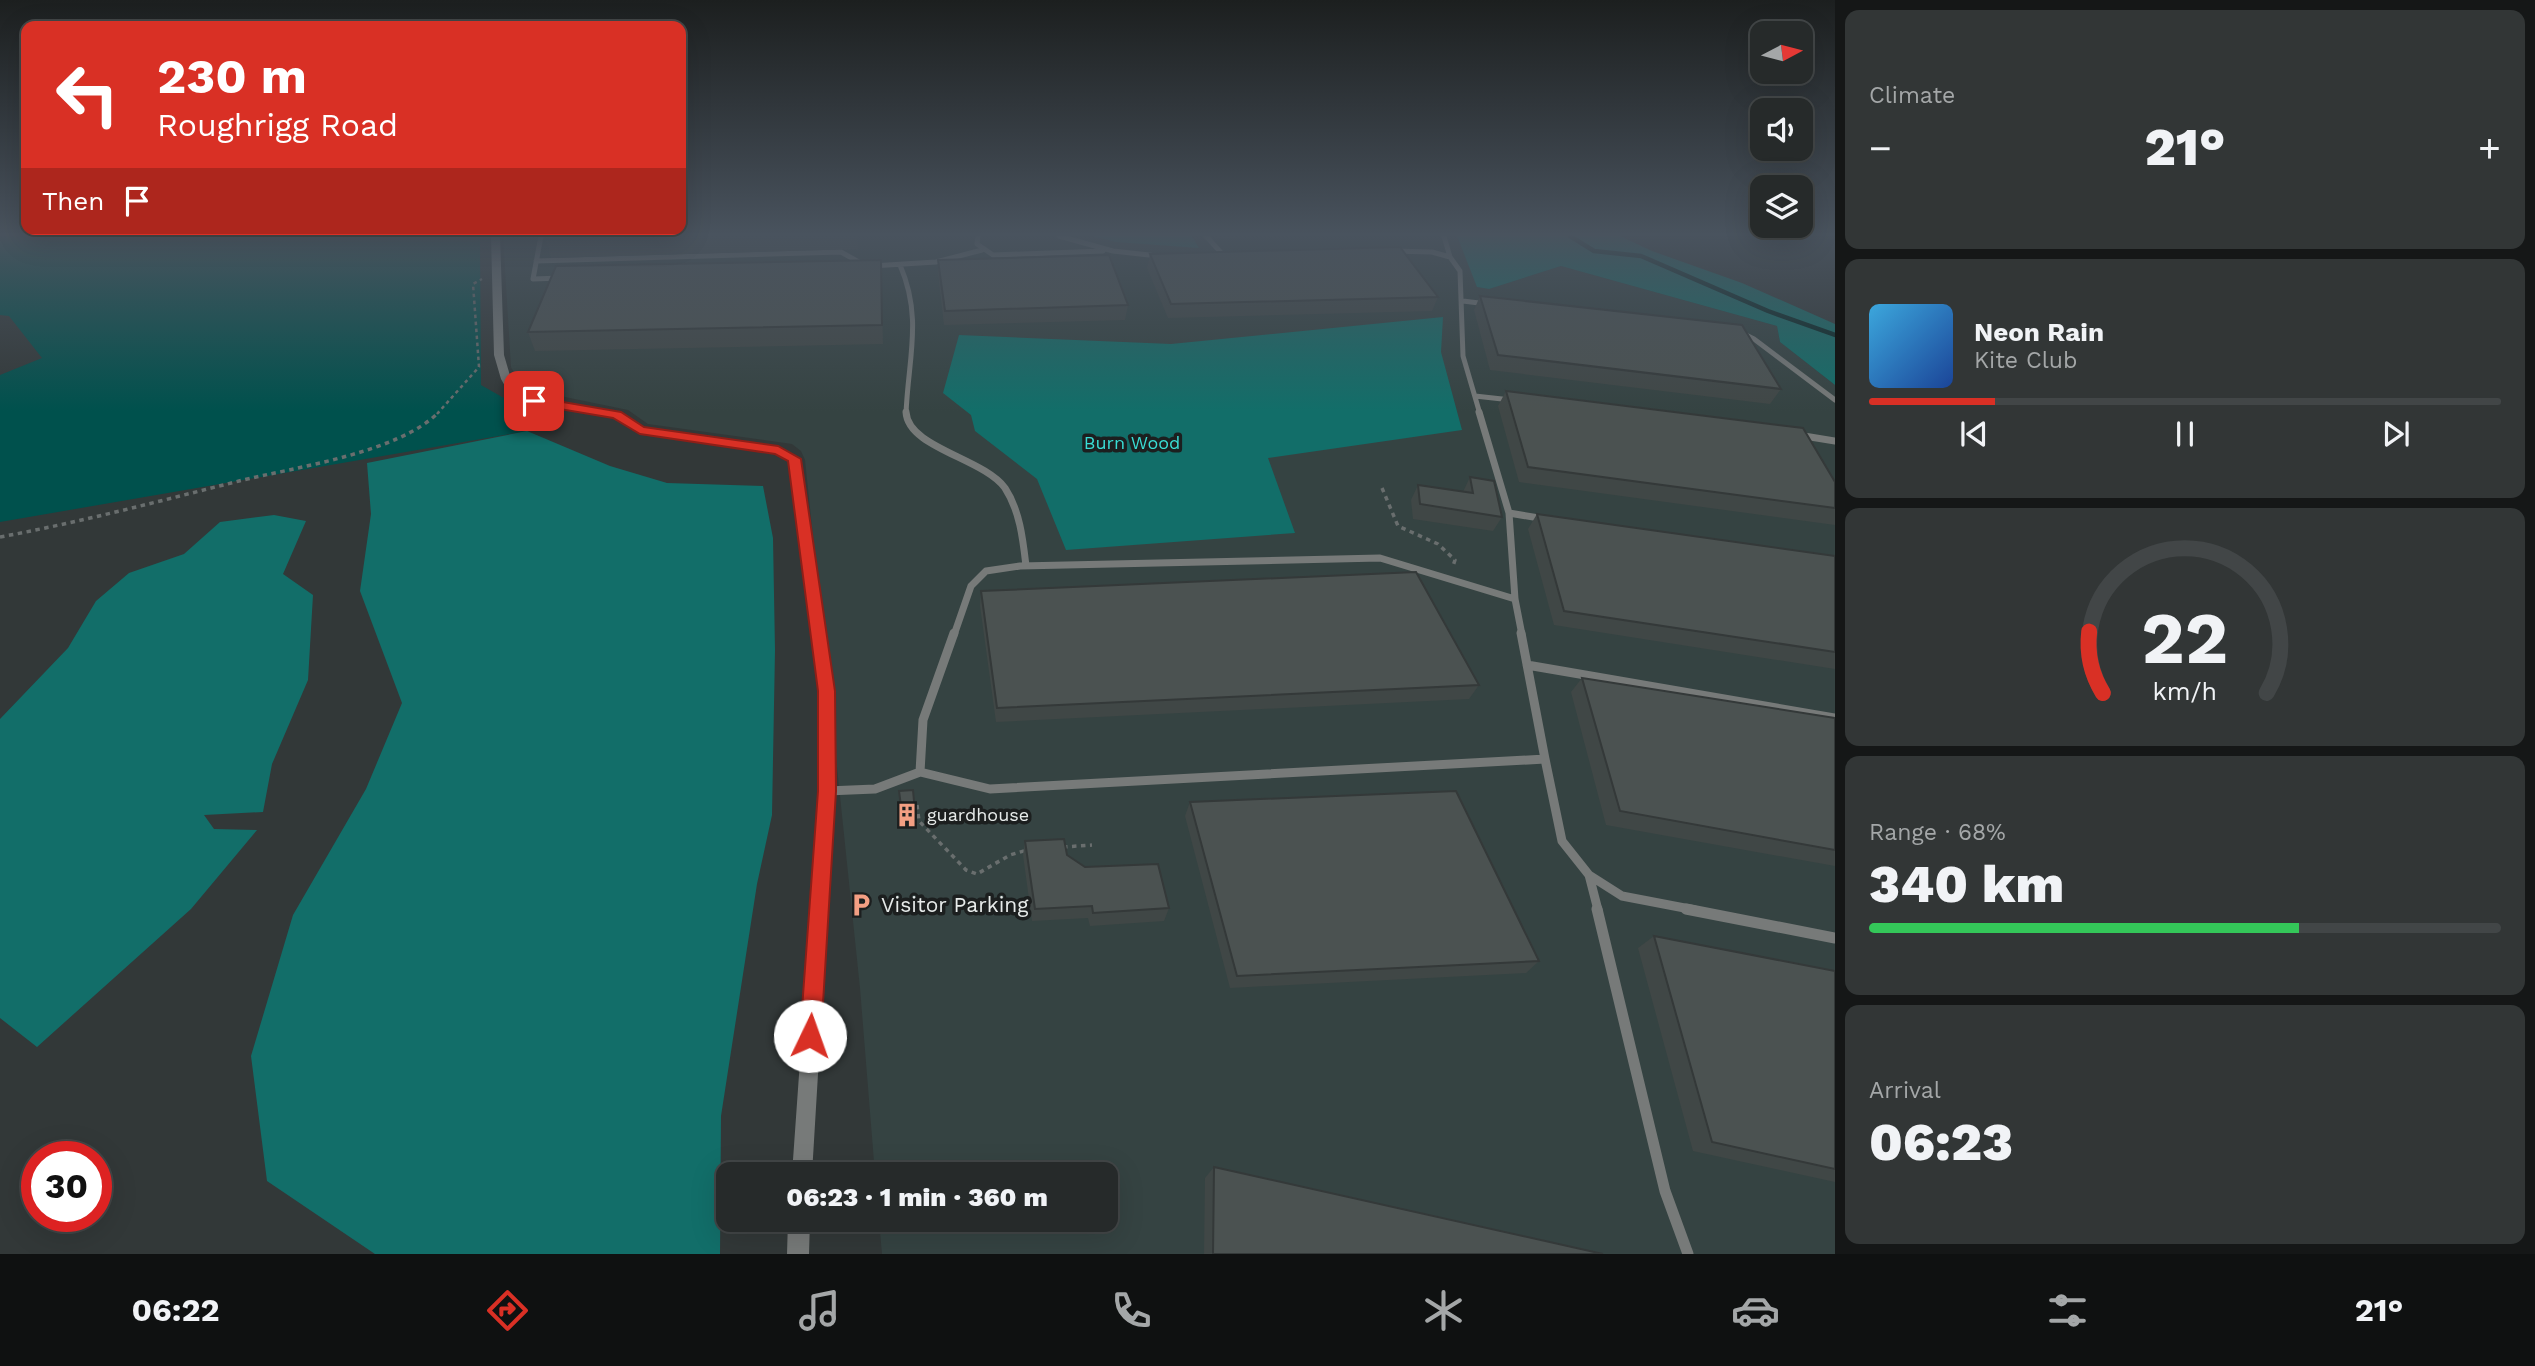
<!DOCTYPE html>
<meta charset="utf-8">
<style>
:root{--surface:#262a2a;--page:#323636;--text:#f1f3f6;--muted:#a4a7a8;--line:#424647;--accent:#d93025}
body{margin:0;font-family:"Work Sans",sans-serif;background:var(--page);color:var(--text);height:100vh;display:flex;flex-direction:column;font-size:26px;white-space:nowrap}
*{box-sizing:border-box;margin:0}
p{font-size:23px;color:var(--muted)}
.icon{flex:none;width:38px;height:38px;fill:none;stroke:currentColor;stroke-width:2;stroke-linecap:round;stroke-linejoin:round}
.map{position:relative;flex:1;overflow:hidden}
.sheet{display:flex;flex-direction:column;gap:10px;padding:10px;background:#151717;width:700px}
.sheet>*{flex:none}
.banner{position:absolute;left:21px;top:21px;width:665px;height:214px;border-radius:14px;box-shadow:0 7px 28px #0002,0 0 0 2px var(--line);background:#d93025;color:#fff;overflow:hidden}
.needle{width:46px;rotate:83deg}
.tools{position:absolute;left:1750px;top:21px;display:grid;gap:14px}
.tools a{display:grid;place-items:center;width:63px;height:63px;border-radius:14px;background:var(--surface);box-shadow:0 7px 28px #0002,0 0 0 2px var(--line);font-size:35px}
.speed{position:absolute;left:21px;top:1141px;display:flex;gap:14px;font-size:35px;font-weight:700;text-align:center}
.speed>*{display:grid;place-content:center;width:91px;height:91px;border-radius:50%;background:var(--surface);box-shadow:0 7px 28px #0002,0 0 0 2px var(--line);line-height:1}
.speed .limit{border:10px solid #d22;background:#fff;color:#111}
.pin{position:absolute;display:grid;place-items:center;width:60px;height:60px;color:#fff;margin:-30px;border-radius:14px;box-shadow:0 4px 10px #0006}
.me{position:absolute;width:77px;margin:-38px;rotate:3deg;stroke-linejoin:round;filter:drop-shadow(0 0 5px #0008)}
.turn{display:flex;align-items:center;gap:24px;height:147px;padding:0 21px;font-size:32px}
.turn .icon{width:91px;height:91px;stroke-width:2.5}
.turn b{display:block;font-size:49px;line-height:60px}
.then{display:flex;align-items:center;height:66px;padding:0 21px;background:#0003;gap:14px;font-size:26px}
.big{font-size:52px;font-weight:800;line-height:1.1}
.sheet .widget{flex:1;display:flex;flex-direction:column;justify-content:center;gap:10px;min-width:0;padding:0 24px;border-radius:14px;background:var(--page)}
.sheet .dial{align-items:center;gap:0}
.dial svg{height:182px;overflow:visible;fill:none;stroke:var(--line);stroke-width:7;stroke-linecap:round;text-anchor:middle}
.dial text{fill:var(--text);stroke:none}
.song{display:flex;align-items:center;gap:21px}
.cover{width:84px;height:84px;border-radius:10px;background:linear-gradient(135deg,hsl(200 70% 55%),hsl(220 70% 35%))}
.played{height:7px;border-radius:4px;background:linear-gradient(90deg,var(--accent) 20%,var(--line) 20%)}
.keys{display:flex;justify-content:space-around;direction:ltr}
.heat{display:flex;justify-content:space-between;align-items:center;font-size:38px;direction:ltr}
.charge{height:10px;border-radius:5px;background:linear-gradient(90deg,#34c759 68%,var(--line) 0)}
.trip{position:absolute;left:716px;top:1162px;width:402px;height:70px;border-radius:14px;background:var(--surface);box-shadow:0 7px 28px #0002,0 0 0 2px var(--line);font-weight:800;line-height:70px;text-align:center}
.tabs{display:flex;height:112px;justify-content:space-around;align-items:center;background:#0f1111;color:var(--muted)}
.tabs .icon{width:49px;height:49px}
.tabs .current{color:var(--accent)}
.tabs b{font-size:32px;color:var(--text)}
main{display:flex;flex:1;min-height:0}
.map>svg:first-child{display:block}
.built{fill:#354342}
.green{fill:#00514d}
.forest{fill:#126e69}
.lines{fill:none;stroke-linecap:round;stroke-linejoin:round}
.stream{stroke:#022523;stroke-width:4.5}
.path-far1{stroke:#696e6e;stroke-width:2.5;stroke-dasharray:3.5 3.5;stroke-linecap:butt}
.path{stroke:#696e6e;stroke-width:3.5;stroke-dasharray:4.5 4.5;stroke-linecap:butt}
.service-far3{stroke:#777a79;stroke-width:5}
.service-far2{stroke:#777a79;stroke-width:7}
.service-far1{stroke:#777a79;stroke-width:9}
.service{stroke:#777a79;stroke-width:11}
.minor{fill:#777a79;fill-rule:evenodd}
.wall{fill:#404746}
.building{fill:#4b5251;stroke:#343939;stroke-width:2}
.route{fill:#d93025;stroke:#8d1f18;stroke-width:2}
.labels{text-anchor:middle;stroke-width:7;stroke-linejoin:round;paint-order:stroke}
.park-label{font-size:18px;fill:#39ddd5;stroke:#1c1f1f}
.poi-label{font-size:18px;fill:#e7ebea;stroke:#1c1f1f;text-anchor:start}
.near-poi-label{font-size:21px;fill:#e7ebea;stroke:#1c1f1f;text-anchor:start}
</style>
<main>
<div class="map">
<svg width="1835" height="1254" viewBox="0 0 1835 1254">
<rect width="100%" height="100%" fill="#323838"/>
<path class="built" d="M 503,236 L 1457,236 L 1478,287 L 1489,289 L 1561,266 L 1777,326 L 1780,342 L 1835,385 L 1835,1254 L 882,1254 L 879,1220 L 1106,1220 L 1106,1174 L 875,1174 L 860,988 L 805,460 L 801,451 L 792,444 L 648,424 L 628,410 L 536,391 L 519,382 L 511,367 Z"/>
<path class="green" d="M 0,236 L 480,236 L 481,385 L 537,417 L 527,431 L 0,522 L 0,375 L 42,358 L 9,316 L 0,315 Z"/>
<path class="forest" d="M 1092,236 L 1192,236 L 1199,248 L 1116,242 Z
M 1457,236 L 1620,236 L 1652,251 L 1742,283 L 1835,324 L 1835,385 L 1780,342 L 1777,326 L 1561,266 L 1489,289 L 1477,287 Z
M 1443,317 L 1441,352 L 1462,430 L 1268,458 L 1295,533 L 1066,550 L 1037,479 L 975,431 L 971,415 L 943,393 L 959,335 L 1171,344 Z
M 527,431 L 610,466 L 667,483 L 763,486 L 773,538 L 775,650 L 772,815 L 757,884 L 721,1116 L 720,1254 L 375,1254 L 267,1181 L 251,1056 L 293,915 L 366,789 L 402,703 L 360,591 L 371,514 L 367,463 Z
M 274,515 L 306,521 L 283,574 L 313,595 L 308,680 L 272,764 L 263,812 L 204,815 L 214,829 L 257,830 L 191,909 L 37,1047 L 0,1018 L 0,719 L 68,648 L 96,601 L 129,573 L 184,554 L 220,522 Z"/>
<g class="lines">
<path class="stream" d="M 1570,236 L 1594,251 L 1641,256 L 1768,311 L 1835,335"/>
<path class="path-far1" d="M 437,414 L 479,367 L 473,284 L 482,279"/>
<path class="path" d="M 1382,488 L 1398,526 L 1438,544 L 1455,560 L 1453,566
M 0,537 C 81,522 160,501 239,481 C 296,467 398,453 439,412
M 917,805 L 919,821 L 966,870 L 977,874 L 1010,855 L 1027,850
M 1063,847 L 1092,845"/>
<path class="service-far3" d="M 541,236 L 533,279 L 561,278
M 978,236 L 977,244 L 993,255 L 1103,251
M 1059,236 L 1113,251 L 1158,256
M 1206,236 L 1224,256
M 1444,236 L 1450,257
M 1392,251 L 1432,252 L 1450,257 L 1460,271 L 1463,356 L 1480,414
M 536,261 L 841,252 L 866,266
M 900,265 C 923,318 908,359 906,414
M 871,266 L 936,262 L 982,250
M 1463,301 L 1487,304
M 1740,332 L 1754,339 L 1835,400
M 1475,396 L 1511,400"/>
<path class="service-far2" d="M 906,412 C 908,448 983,458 1005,488 C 1020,511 1023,540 1026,566
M 1479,412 L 1509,513 L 1515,599 L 1522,635
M 1798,435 L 1835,441
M 1509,513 L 1545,519
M 954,635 L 971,586 L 986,571 L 1020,566 L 1380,558 L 1515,599"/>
<path class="service-far1" d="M 1527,665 L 1835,718
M 1545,759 L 1562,841 L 1589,875 L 1622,896 L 1695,910
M 920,772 L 990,789 L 1545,759 L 1521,633
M 827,791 L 875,789 L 920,772 L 923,720 L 954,633
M 1589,875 L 1598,910"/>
<path class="service" d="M 1597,909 L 1665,1191 L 1688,1254
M 1686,909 L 1835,938"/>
<path class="minor" d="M 491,236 L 500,236 L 504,355 L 511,379 L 518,391 L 537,398 L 621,413 L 643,427 L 778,447 L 800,459 L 834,690 L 835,791 L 812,1174 L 792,1174 L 819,791 L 820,690 L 788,461 L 775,454 L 640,434 L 614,418 L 534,404 L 510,395 L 501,379 L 494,355 Z
M 788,1220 L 810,1220 L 809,1254 L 787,1254 Z"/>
</g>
<path class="wall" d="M 548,236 L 857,236 L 858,249 L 551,258 L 546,239 Z
M 1214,236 L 1305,236 L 1216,238 Z
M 1150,254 L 1438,297 L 1432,311 L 1168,318 L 1147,268 Z
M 881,260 L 883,344 L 535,351 L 528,332 Z
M 938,260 L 1128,305 L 1125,320 L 944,325 L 938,273 Z
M 1480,296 L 1781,389 L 1770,404 L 1490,370 L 1474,310 Z
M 1506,391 L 1835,482 L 1835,525 L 1519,482 L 1498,406 Z
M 1470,477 L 1502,517 L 1493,531 L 1413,519 L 1411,500 L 1418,485 L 1463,492 Z
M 1537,514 L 1835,556 L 1835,669 L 1554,625 L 1528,529 Z
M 981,591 L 1479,685 L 1469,699 L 996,722 L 980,606 Z
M 1582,678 L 1835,718 L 1835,866 L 1606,825 L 1571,692 Z
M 899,791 L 915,812 L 915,826 L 902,827 Z
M 1190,802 L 1539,961 L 1526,973 L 1230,988 L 1185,816 Z
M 1025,841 L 1067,855 L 1085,867 L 1169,908 L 1164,921 L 1090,926 L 1088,918 L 1032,921 L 1023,855 Z
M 1654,936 L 1835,971 L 1835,1182 L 1693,1151 L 1638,948 Z
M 1214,1167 L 1603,1254 L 1204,1254 L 1205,1178 Z"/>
<path class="building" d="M 548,236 L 677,236 L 546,239 Z
M 1400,247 L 1438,297 L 1171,304 L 1150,254 Z
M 1109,255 L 1128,305 L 945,311 L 938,260 Z
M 881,260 L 882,325 L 528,332 L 556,266 Z
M 1480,296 L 1742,325 L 1781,389 L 1498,355 Z
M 1506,391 L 1803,428 L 1835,482 L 1835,508 L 1528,467 Z
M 1470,477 L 1494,481 L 1502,517 L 1420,504 L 1418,485 L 1473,493 Z
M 1537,514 L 1835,556 L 1835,652 L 1564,611 Z
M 1416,572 L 1479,685 L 997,708 L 981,591 Z
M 1582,678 L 1835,718 L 1835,850 L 1620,811 Z
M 913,790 L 915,812 L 902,814 L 899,791 Z
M 1456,791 L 1539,961 L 1237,976 L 1190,802 Z
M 1064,839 L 1067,855 L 1085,867 L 1158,864 L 1169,908 L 1093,913 L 1092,906 L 1035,909 L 1025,841 Z
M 1654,936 L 1835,971 L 1835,1169 L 1712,1142 Z
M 1214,1167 L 1603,1254 L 1213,1254 Z"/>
<linearGradient id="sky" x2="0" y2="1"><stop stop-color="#1c1f1f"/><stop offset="0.57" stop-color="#49535e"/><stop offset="1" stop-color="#49535e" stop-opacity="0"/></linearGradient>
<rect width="1835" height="411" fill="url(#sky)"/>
<path class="route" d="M 534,397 L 621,412 L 644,427 L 778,446 L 801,459 L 835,691 L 836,791 L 821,1036 L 818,1044 L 810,1047 L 803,1044 L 800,1036 L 818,791 L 818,691 L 788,461 L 775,454 L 640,434 L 613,418 L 530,404 L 530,398 Z"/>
<defs>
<g id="building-bare" transform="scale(1.89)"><path d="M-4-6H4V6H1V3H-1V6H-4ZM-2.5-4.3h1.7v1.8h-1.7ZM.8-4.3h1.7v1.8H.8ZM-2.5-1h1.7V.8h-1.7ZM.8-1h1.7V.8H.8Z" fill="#f39f83" stroke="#1c1f1f" stroke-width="2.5" paint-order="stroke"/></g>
<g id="parking-bare" transform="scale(1.89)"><path d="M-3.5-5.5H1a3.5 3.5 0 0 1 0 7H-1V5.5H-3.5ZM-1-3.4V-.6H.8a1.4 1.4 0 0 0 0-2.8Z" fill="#f39f83" stroke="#1c1f1f" stroke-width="2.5" paint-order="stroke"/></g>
</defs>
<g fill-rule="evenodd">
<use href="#building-bare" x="907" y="815"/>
<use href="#parking-bare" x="861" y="905"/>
</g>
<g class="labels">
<g class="park-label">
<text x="1132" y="449">Burn Wood</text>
</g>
<g class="poi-label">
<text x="927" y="821">guardhouse</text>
</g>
<g class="near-poi-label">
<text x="881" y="912">Visitor Parking</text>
</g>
</g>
</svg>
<div class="tools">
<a><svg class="needle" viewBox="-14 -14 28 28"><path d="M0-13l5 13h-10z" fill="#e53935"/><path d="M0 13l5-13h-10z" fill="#a4a7a8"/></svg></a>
<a><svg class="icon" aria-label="sound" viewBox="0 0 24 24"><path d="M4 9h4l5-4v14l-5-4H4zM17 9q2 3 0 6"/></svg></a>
<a><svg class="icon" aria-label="layers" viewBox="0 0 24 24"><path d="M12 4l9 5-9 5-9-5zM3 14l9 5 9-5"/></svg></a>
</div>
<div class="speed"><div class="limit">30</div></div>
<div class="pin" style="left:534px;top:401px;background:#d93025"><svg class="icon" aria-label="arrive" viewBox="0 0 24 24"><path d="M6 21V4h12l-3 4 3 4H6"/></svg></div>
<svg class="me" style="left:810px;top:1036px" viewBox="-20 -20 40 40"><circle r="19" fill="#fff"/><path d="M0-13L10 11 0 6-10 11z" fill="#d93025"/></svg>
<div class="trip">06:23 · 1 min · 360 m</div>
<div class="banner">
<div class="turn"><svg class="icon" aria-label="left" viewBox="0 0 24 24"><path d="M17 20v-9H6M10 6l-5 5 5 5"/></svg><div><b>230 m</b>Roughrigg Road</div></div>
<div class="then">Then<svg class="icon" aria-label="arrive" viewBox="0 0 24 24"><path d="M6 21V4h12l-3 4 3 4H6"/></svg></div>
</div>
</div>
<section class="sheet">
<div class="widget"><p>Climate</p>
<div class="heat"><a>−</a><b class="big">21°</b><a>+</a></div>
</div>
<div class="widget">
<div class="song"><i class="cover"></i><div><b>Neon Rain</b><p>Kite Club</p></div></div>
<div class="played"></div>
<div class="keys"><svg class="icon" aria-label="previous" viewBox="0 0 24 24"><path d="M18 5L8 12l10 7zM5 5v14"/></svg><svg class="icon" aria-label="pause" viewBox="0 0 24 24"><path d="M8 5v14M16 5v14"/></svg><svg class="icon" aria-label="next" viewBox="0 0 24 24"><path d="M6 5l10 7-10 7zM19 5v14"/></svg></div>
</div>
<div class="widget dial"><svg viewBox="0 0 100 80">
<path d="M14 69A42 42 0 1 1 86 69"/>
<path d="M14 69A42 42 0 0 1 8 42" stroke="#d93025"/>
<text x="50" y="56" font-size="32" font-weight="700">22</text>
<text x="50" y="72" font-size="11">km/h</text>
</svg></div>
<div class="widget"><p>Range · 68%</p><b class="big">340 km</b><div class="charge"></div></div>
<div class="widget"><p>Arrival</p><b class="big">06:23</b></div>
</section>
</main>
<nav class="tabs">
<b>06:22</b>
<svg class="icon current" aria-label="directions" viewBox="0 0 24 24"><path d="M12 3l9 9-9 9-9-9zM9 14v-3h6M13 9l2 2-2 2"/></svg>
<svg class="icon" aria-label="music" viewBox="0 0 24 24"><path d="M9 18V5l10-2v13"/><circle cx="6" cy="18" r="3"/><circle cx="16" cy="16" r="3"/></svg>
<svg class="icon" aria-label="phone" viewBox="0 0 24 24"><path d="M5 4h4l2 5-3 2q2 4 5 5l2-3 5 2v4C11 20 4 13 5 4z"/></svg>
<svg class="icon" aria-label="climate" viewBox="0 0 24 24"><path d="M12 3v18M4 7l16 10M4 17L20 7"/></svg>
<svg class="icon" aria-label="car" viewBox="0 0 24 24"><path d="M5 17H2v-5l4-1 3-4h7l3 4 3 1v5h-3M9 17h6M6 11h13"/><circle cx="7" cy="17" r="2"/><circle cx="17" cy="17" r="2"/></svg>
<svg class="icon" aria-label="filters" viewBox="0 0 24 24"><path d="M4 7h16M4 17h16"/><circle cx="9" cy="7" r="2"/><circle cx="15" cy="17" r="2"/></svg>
<b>21°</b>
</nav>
